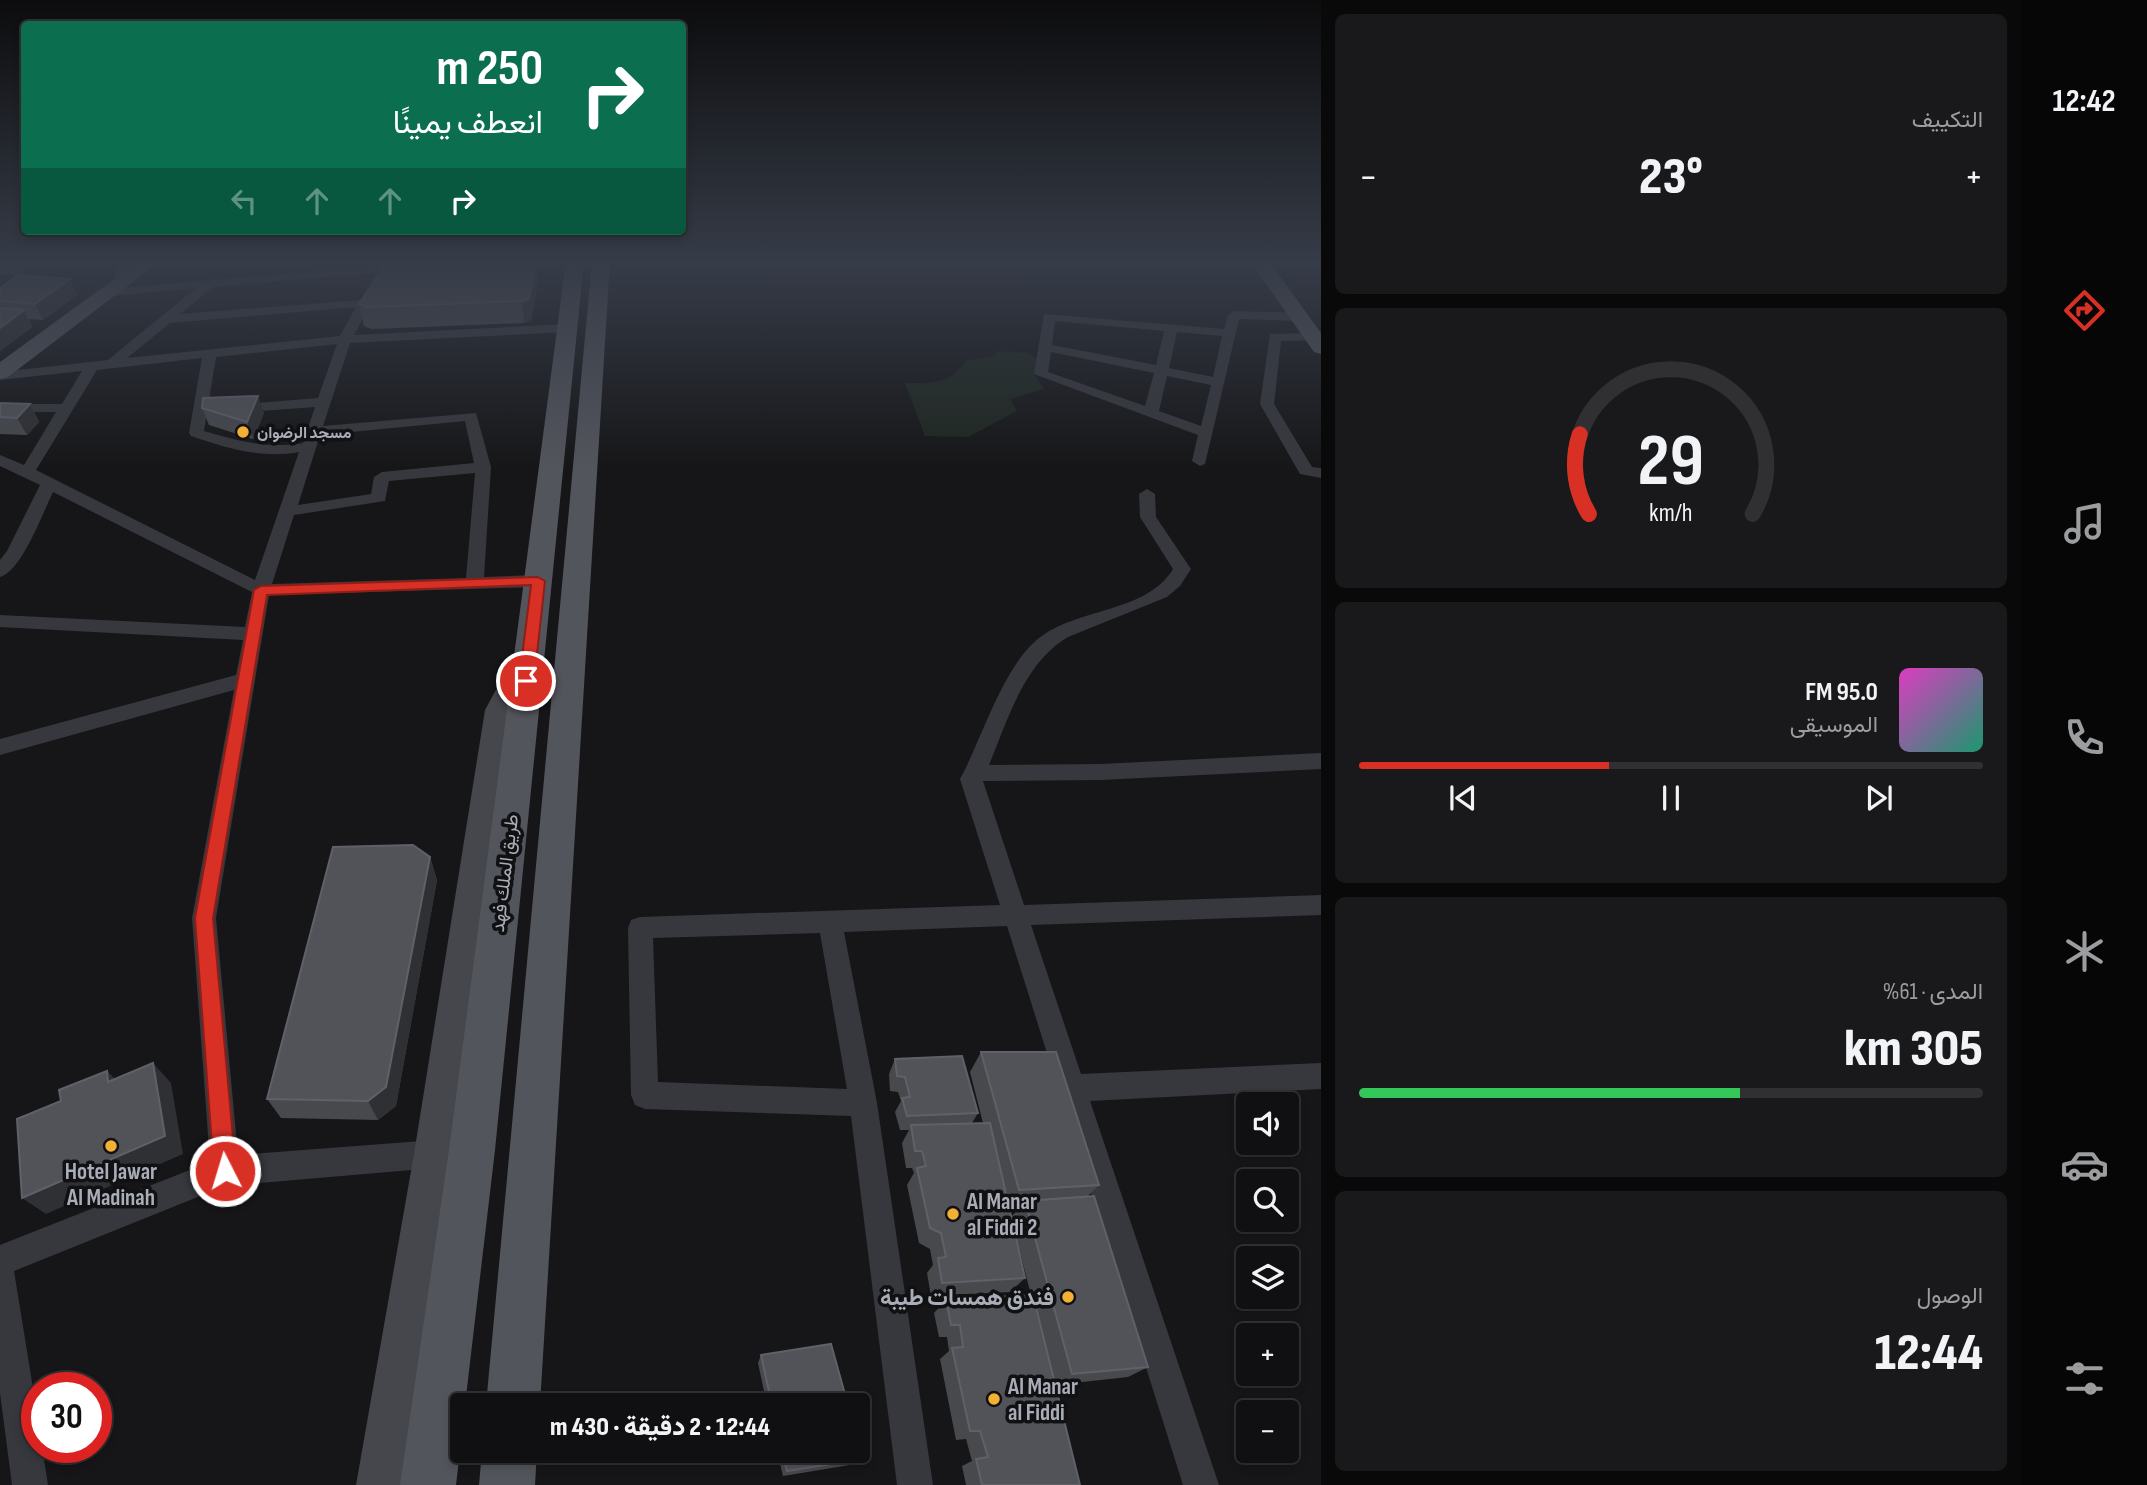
<!DOCTYPE html>
<html lang="ar">
<meta charset="utf-8">
<style>
:root{--surface:#101012;--page:#19191b;--text:#f1f3f6;--muted:#9c9d9f;--line:#303032;--accent:#d93025}
body{margin:0;font-family:"Sofia Sans Condensed",Vazirmatn,sans-serif;background:var(--page);color:var(--text);direction:rtl;height:100vh;display:flex;flex-direction:column;font-size:26px;white-space:nowrap}
*{box-sizing:border-box;margin:0}
p{font-size:23px;color:var(--muted)}
.icon{flex:none;width:38px;height:38px;fill:none;stroke:currentColor;stroke-width:2;stroke-linecap:round;stroke-linejoin:round}
.map{position:relative;flex:1;overflow:hidden;direction:ltr}
.sheet{display:flex;flex-direction:column;gap:14px;padding:14px;background:#09090a;width:700px}
.sheet>*{flex:none}
.banner{position:absolute;left:21px;top:21px;width:665px;height:214px;border-radius:7px;box-shadow:0 4px 10px #0003,0 0 0 2px var(--line);direction:rtl;background:#0b6e4f;color:#fff;overflow:hidden}
.buttons{position:absolute;left:1236px;top:1092px;display:grid;gap:14px}
.buttons a{display:grid;place-items:center;width:63px;height:63px;border-radius:7px;background:var(--surface);box-shadow:0 4px 10px #0003,0 0 0 2px var(--line);font-size:35px}
.speed{position:absolute;left:21px;top:1372px;display:flex;gap:14px;font-size:35px;font-weight:700;text-align:center}
.speed>*{display:grid;place-content:center;width:91px;height:91px;border-radius:50%;background:var(--surface);box-shadow:0 4px 10px #0003,0 0 0 2px var(--line);line-height:1}
.speed .limit{border:10px solid #d22;background:#fff;color:#111}
.pin{position:absolute;display:grid;place-items:center;width:60px;height:60px;color:#fff;margin:-30px;border:4px solid #fff;border-radius:50%;box-shadow:0 2px 7px #0007}
.me{position:absolute;width:77px;margin:-38px;rotate:355deg;stroke-linejoin:round;filter:drop-shadow(0 0 5px #0008)}
.turn{display:flex;align-items:center;gap:24px;height:147px;padding:0 28px;font-size:32px}
.turn .icon{width:91px;height:91px;stroke-width:2.5}
.turn b{display:block;font-size:49px;line-height:60px}
.lanes{display:flex;align-items:center;height:66px;padding:0 28px;background:#0003;justify-content:center;gap:35px;direction:ltr}
.lanes .off{opacity:.35}
.big{font-size:52px;font-weight:800;line-height:1.1}
.sheet .widget{flex:1;display:flex;flex-direction:column;justify-content:center;gap:10px;min-width:0;padding:0 24px;border-radius:10px;background:var(--page)}
.sheet .dial{align-items:center;gap:0}
.dial svg{height:182px;overflow:visible;fill:none;stroke:var(--line);stroke-width:7;stroke-linecap:round;text-anchor:middle}
.dial text{fill:var(--text);stroke:none}
.song{display:flex;align-items:center;gap:21px}
.cover{width:84px;height:84px;border-radius:10px;background:linear-gradient(135deg,hsl(310 70% 55%),hsl(160 70% 35%))}
.played{height:7px;border-radius:4px;background:linear-gradient(90deg,var(--accent) 40%,var(--line) 40%)}
.keys{display:flex;justify-content:space-around;direction:ltr}
.heat{display:flex;justify-content:space-between;align-items:center;font-size:38px;direction:ltr}
.charge{height:10px;border-radius:5px;background:linear-gradient(90deg,#34c759 61%,var(--line) 0)}
.trip{position:absolute;left:450px;top:1393px;width:420px;height:70px;border-radius:7px;background:var(--surface);box-shadow:0 4px 10px #0003,0 0 0 2px var(--line);font-weight:800;line-height:70px;text-align:center;direction:rtl}
main{display:flex;flex:1;min-height:0}
.tabs{display:flex;flex-direction:column;width:126px;justify-content:space-around;align-items:center;background:#060607;color:var(--muted)}
.tabs .icon{width:49px;height:49px}
.tabs .current{color:var(--accent)}
.tabs b{font-size:32px;color:var(--text)}
.map>svg:first-child{display:block}
.green{fill:#1e261f}
.lines{fill:none;stroke-linecap:round;stroke-linejoin:round}
.street{fill:#37383d;fill-rule:evenodd}
.secondary{fill:#45474d;fill-rule:evenodd}
.primary{fill:#53555c;fill-rule:evenodd}
.wall{fill:#47494d}
.shaded-wall{fill:#2f3033}
.building{fill:#525359;stroke:#5f6168;stroke-width:2}
.route{fill:#d93025;stroke:#8d1f18;stroke-width:2}
.poi-dot{fill:#f2b134;stroke:#111113;stroke-width:2.5}
.labels{text-anchor:middle;stroke-width:7;stroke-linejoin:round;paint-order:stroke}
.far-poi-label{font-size:16px;font-weight:bold;fill:#a8adb8;stroke:#111113;text-anchor:start}
.street-label{font-size:19px;fill:#a8adb8;stroke:#111113}
.near-poi-label{font-size:23px;font-weight:bold;fill:#a8adb8;stroke:#111113;text-anchor:start}
</style>
<main>
<nav class="tabs">
<b>12:42</b>
<svg class="icon current" aria-label="directions" viewBox="0 0 24 24"><path d="M12 3l9 9-9 9-9-9zM9 14v-3h6M13 9l2 2-2 2"/></svg>
<svg class="icon" aria-label="music" viewBox="0 0 24 24"><path d="M9 18V5l10-2v13"/><circle cx="6" cy="18" r="3"/><circle cx="16" cy="16" r="3"/></svg>
<svg class="icon" aria-label="phone" viewBox="0 0 24 24"><path d="M5 4h4l2 5-3 2q2 4 5 5l2-3 5 2v4C11 20 4 13 5 4z"/></svg>
<svg class="icon" aria-label="climate" viewBox="0 0 24 24"><path d="M12 3v18M4 7l16 10M4 17L20 7"/></svg>
<svg class="icon" aria-label="car" viewBox="0 0 24 24"><path d="M5 17H2v-5l4-1 3-4h7l3 4 3 1v5h-3M9 17h6M6 11h13"/><circle cx="7" cy="17" r="2"/><circle cx="17" cy="17" r="2"/></svg>
<svg class="icon" aria-label="filters" viewBox="0 0 24 24"><path d="M4 7h16M4 17h16"/><circle cx="9" cy="7" r="2"/><circle cx="15" cy="17" r="2"/></svg>
</nav>
<section class="sheet">
<div class="widget"><p>التكييف</p>
<div class="heat"><a>−</a><b class="big">23°</b><a>+</a></div>
</div>
<div class="widget dial"><svg viewBox="0 0 100 80">
<path d="M14 69A42 42 0 1 1 86 69"/>
<path d="M14 69A42 42 0 0 1 10 34" stroke="#d93025"/>
<text x="50" y="56" font-size="32" font-weight="700">29</text>
<text x="50" y="72" font-size="11">km/h</text>
</svg></div>
<div class="widget">
<div class="song"><i class="cover"></i><div><b>95.0 FM</b><p>الموسيقى</p></div></div>
<div class="played"></div>
<div class="keys"><svg class="icon" aria-label="previous" viewBox="0 0 24 24"><path d="M18 5L8 12l10 7zM5 5v14"/></svg><svg class="icon" aria-label="pause" viewBox="0 0 24 24"><path d="M8 5v14M16 5v14"/></svg><svg class="icon" aria-label="next" viewBox="0 0 24 24"><path d="M6 5l10 7-10 7zM19 5v14"/></svg></div>
</div>
<div class="widget"><p>المدى · 61%</p><b class="big">305 km</b><div class="charge"></div></div>
<div class="widget"><p>الوصول</p><b class="big">12:44</b></div>
</section>
<div class="map">
<svg width="1321" height="1485" viewBox="0 0 1321 1485">
<rect width="100%" height="100%" fill="#161618"/>
<path class="green" d="M 998,351 L 1028,353 L 1037,359 L 1034,374 L 1044,389 L 1010,399 L 1017,411 L 968,437 L 925,436 L 905,383 C 931,383 950,385 966,361 L 995,356 Z"/>
<g class="lines">
<path class="street" d="M 382,261 L 394,261 L 354,335 L 568,324 L 574,328 L 568,332 L 350,343 L 323,426 L 476,413 L 491,467 L 484,577 L 538,575 L 547,581 L 538,587 L 269,595 L 216,918 L 238,1155 L 435,1140 L 445,1144 L 449,1154 L 445,1164 L 435,1168 L 225,1186 L 14,1271 L 37,1413 L 37,1447 L 42,1447 L 48,1485 L 12,1485 L 0,1393 L 0,1245 L 210,1162 L 192,918 L 234,690 L 0,755 L 0,739 L 236,675 L 243,640 L 0,627 L 0,615 L 245,627 L 252,592 L 53,492 C 43,512 22,571 0,577 L 0,560 L 7,551 L 40,485 L 0,466 L 0,455 L 24,465 L 56,412 L 0,412 L 0,404 L 62,404 L 82,371 L 0,380 L 0,372 L 108,360 L 196,288 L 109,296 L 105,295 L 105,289 L 379,266 ZM 375,273 L 361,300 L 180,314 L 213,287 ZM 356,307 L 340,336 L 127,358 L 170,323 ZM 337,344 L 318,398 L 233,405 L 226,409 L 233,413 L 315,407 L 303,443 C 268,449 237,441 204,431 L 216,357 ZM 202,358 L 189,433 L 191,436 C 226,448 262,459 299,452 L 255,580 L 36,470 L 97,370 ZM 465,421 L 474,463 L 382,472 L 374,477 L 371,494 L 298,505 L 320,435 ZM 475,473 L 466,578 L 272,584 L 294,515 L 385,501 L 389,481 Z
M 1234,311 L 1299,313 L 1305,317 L 1299,321 L 1239,319 L 1205,464 L 1200,466 L 1192,461 L 1198,435 L 1034,374 L 1044,314 L 1224,329 L 1228,315 ZM 1055,321 L 1164,331 L 1156,365 L 1052,345 ZM 1177,332 L 1222,336 L 1213,377 L 1169,368 ZM 1051,352 L 1154,373 L 1145,406 L 1048,372 ZM 1167,376 L 1211,385 L 1201,426 L 1159,411 Z
M 1314,333 L 1321,337 L 1319,340 L 1281,341 L 1274,404 L 1312,467 L 1321,468 L 1321,478 L 1300,474 L 1260,404 L 1270,334 Z
M 1147,489 L 1155,494 L 1156,517 L 1191,569 L 1180,586 L 1167,597 L 1068,637 C 1024,663 1008,719 989,765 L 1101,764 L 1321,753 L 1321,769 L 1101,780 L 983,781 L 1024,905 L 1321,895 L 1321,915 L 1031,925 L 1081,1074 L 1321,1063 L 1321,1089 L 1090,1101 L 1219,1485 L 1183,1485 L 1007,926 L 844,932 L 877,1103 L 933,1485 L 897,1485 L 851,1116 L 645,1109 L 635,1105 L 631,1095 L 628,928 L 631,920 L 640,917 L 1000,905 L 960,779 C 982,739 1004,662 1042,636 C 1080,608 1147,612 1173,569 L 1140,517 L 1139,494 ZM 820,933 L 847,1089 L 658,1082 L 653,938 Z"/>
<path class="secondary" d="M 124,261 L 141,261 L 128,278 L 116,278 L 114,274 Z
M 528,647 L 538,649 L 542,656 L 513,710 L 456,1154 L 406,1485 L 356,1485 L 414,1154 L 485,710 L 518,649 Z"/>
<path class="primary" d="M 139,261 L 160,261 L 8,377 L 0,379 L 0,362 Z
M 566,261 L 584,261 L 495,1150 L 465,1405 L 462,1405 L 462,1434 L 456,1485 L 400,1485 L 449,1150 Z
M 592,261 L 610,261 L 540,1405 L 486,1405 Z
M 1250,261 L 1269,261 L 1321,333 L 1321,354 L 1314,352 Z
M 482,1451 L 537,1451 L 535,1485 L 479,1485 Z"/>
</g>
<path class="wall" d="M 0,261 L 43,261 L 37,265 L 31,265 L 32,268 L 21,275 L 70,279 L 77,295 L 43,320 L 29,319 L 32,327 L 0,351 L 0,287 L 18,275 L 3,274 L 0,276 Z
M 536,261 L 538,281 L 531,321 L 524,323 L 372,329 L 364,326 L 359,304 Z
M 0,403 L 30,404 L 39,422 L 27,435 L 0,434 Z
M 202,408 L 264,413 L 253,439 L 209,425 Z
M 430,857 L 437,880 L 396,1106 L 378,1120 L 281,1118 L 267,1099 Z
M 981,1052 L 1099,1185 L 1088,1196 L 1148,1367 L 1128,1377 L 1055,1385 L 1080,1485 L 966,1485 L 962,1466 L 972,1461 L 966,1439 L 956,1440 L 940,1359 L 949,1351 L 947,1337 L 939,1337 L 934,1313 L 946,1300 L 1031,1295 L 1011,1217 L 1021,1206 L 1009,1207 L 1025,1278 L 1010,1292 L 931,1296 L 927,1273 L 933,1265 L 930,1249 L 919,1243 L 907,1185 L 914,1173 L 912,1168 L 906,1168 L 902,1143 L 909,1130 L 900,1130 L 895,1112 L 901,1101 L 898,1092 L 890,1091 L 889,1074 L 895,1059 L 978,1113 L 972,1123 L 983,1123 L 970,1072 Z
M 761,1355 L 848,1405 L 767,1405 L 758,1363 Z
M 777,1451 L 858,1451 L 863,1459 L 856,1464 L 783,1476 Z"/>
<path class="shaded-wall" d="M 14,261 L 29,261 L 32,268 L 20,276 Z
M 35,261 L 43,261 L 37,265 Z
M 536,261 L 538,281 L 531,321 L 524,323 L 522,301 Z
M 70,279 L 77,295 L 43,320 L 35,304 Z
M 24,310 L 32,327 L 0,351 L 0,328 Z
M 258,396 L 264,413 L 253,439 L 247,422 Z
M 30,404 L 39,422 L 27,435 L 17,418 Z
M 430,857 L 437,880 L 396,1106 L 378,1120 L 368,1101 Z
M 153,1063 L 171,1083 L 183,1154 L 46,1214 L 22,1198 Z
M 107,1071 L 126,1090 L 108,1082 Z"/>
<path class="building" d="M 389,261 L 536,261 L 529,299 L 522,301 L 367,307 L 359,304 Z
M 19,275 L 70,279 L 35,304 L 0,301 L 0,288 Z
M 0,308 L 24,310 L 0,328 Z
M 258,396 L 247,422 L 202,408 L 203,398 Z
M 0,403 L 30,404 L 17,418 L 0,417 Z
M 413,845 L 430,857 L 386,1087 L 368,1101 L 267,1099 L 333,847 Z
M 981,1052 L 1056,1052 L 1099,1185 L 1019,1190 Z
M 962,1056 L 978,1113 L 907,1116 L 902,1098 L 910,1097 L 905,1077 L 897,1076 L 895,1059 Z
M 153,1063 L 165,1136 L 22,1198 L 17,1119 L 61,1101 L 59,1090 L 107,1071 L 108,1082 Z
M 990,1123 L 1025,1278 L 942,1283 L 938,1258 L 946,1257 L 941,1233 L 930,1228 L 917,1168 L 926,1166 L 922,1151 L 915,1151 L 911,1125 Z
M 1094,1196 L 1148,1367 L 1072,1374 L 1025,1201 Z
M 1033,1295 L 1080,1485 L 982,1485 L 976,1459 L 988,1457 L 980,1431 L 970,1431 L 952,1348 L 963,1347 L 960,1325 L 951,1325 L 946,1300 Z
M 831,1344 L 848,1405 L 772,1405 L 761,1355 Z
M 858,1440 L 863,1459 L 787,1471 L 782,1451 L 858,1451 Z"/>
<linearGradient id="sky" x2="0" y2="1"><stop stop-color="#0c0c0d"/><stop offset="0.56" stop-color="#363c48"/><stop offset="1" stop-color="#363c48" stop-opacity="0"/></linearGradient>
<rect width="1321" height="469" fill="url(#sky)"/>
<path class="route" d="M 538,577 L 545,581 L 534,681 L 526,686 L 519,681 L 531,585 L 267,595 L 213,918 L 236,1171 L 233,1179 L 225,1182 L 217,1179 L 214,1171 L 195,918 L 254,590 L 261,586 Z"/>
<g class="poi-dot">
<circle cx="243" cy="432" r="7"/>
<circle cx="111" cy="1146" r="7"/>
<circle cx="953" cy="1214" r="7"/>
<circle cx="1068" cy="1297" r="7"/>
<circle cx="994" cy="1399" r="7"/>
</g>
<g class="labels">
<g class="far-poi-label">
<text x="257" y="438">مسجد الرضوان</text>
</g>
<g class="street-label">
<text transform="translate(504 873) rotate(-83)" y="7">طريق الملك فهد</text>
</g>
<g class="near-poi-label">
<text x="111" y="1179" text-anchor="middle">Hotel Jawar<tspan x="111" dy="26">Al Madinah</tspan></text>
<text x="967" y="1209">Al Manar<tspan x="967" dy="26">al Fiddi 2</tspan></text>
<text x="1054" y="1305" text-anchor="end">فندق همسات طيبة</text>
<text x="1008" y="1394">Al Manar<tspan x="1008" dy="26">al Fiddi</tspan></text>
</g>
</g>
</svg>
<div class="buttons">
<a><svg class="icon" aria-label="sound" viewBox="0 0 24 24"><path d="M4 9h4l5-4v14l-5-4H4zM17 9q2 3 0 6"/></svg></a>
<a><svg class="icon" aria-label="search" viewBox="0 0 24 24"><circle cx="10" cy="10" r="6"/><path d="M15 15l6 6"/></svg></a>
<a><svg class="icon" aria-label="layers" viewBox="0 0 24 24"><path d="M12 4l9 5-9 5-9-5zM3 14l9 5 9-5"/></svg></a>
<a>+</a>
<a>−</a>
</div>
<div class="speed"><div class="limit">30</div></div>
<div class="pin" style="left:526px;top:681px;background:#d93025"><svg class="icon" aria-label="arrive" viewBox="0 0 24 24"><path d="M6 21V4h12l-3 4 3 4H6"/></svg></div>
<svg class="me" style="left:225px;top:1171px" viewBox="-20 -20 40 40"><circle r="17" fill="#d93025" stroke="#fff" stroke-width="3"/><path d="M0-11L8 9 0 5-8 9z" fill="#fff"/></svg>
<div class="trip">12:44 · 2 دقيقة · 430 m</div>
<div class="banner">
<div class="turn"><svg class="icon" aria-label="right" viewBox="0 0 24 24"><path d="M7 20v-9h11M14 6l5 5-5 5"/></svg><div><b>250 m</b>انعطف يمينًا</div></div>
<div class="lanes"><svg class="icon off" aria-label="left" viewBox="0 0 24 24"><path d="M17 20v-9H6M10 6l-5 5 5 5"/></svg><svg class="icon off" aria-label="ahead" viewBox="0 0 24 24"><path d="M12 20V5M6 11l6-6 6 6"/></svg><svg class="icon off" aria-label="ahead" viewBox="0 0 24 24"><path d="M12 20V5M6 11l6-6 6 6"/></svg><svg class="icon" aria-label="right" viewBox="0 0 24 24"><path d="M7 20v-9h11M14 6l5 5-5 5"/></svg></div>
</div>
</div>
</main>
